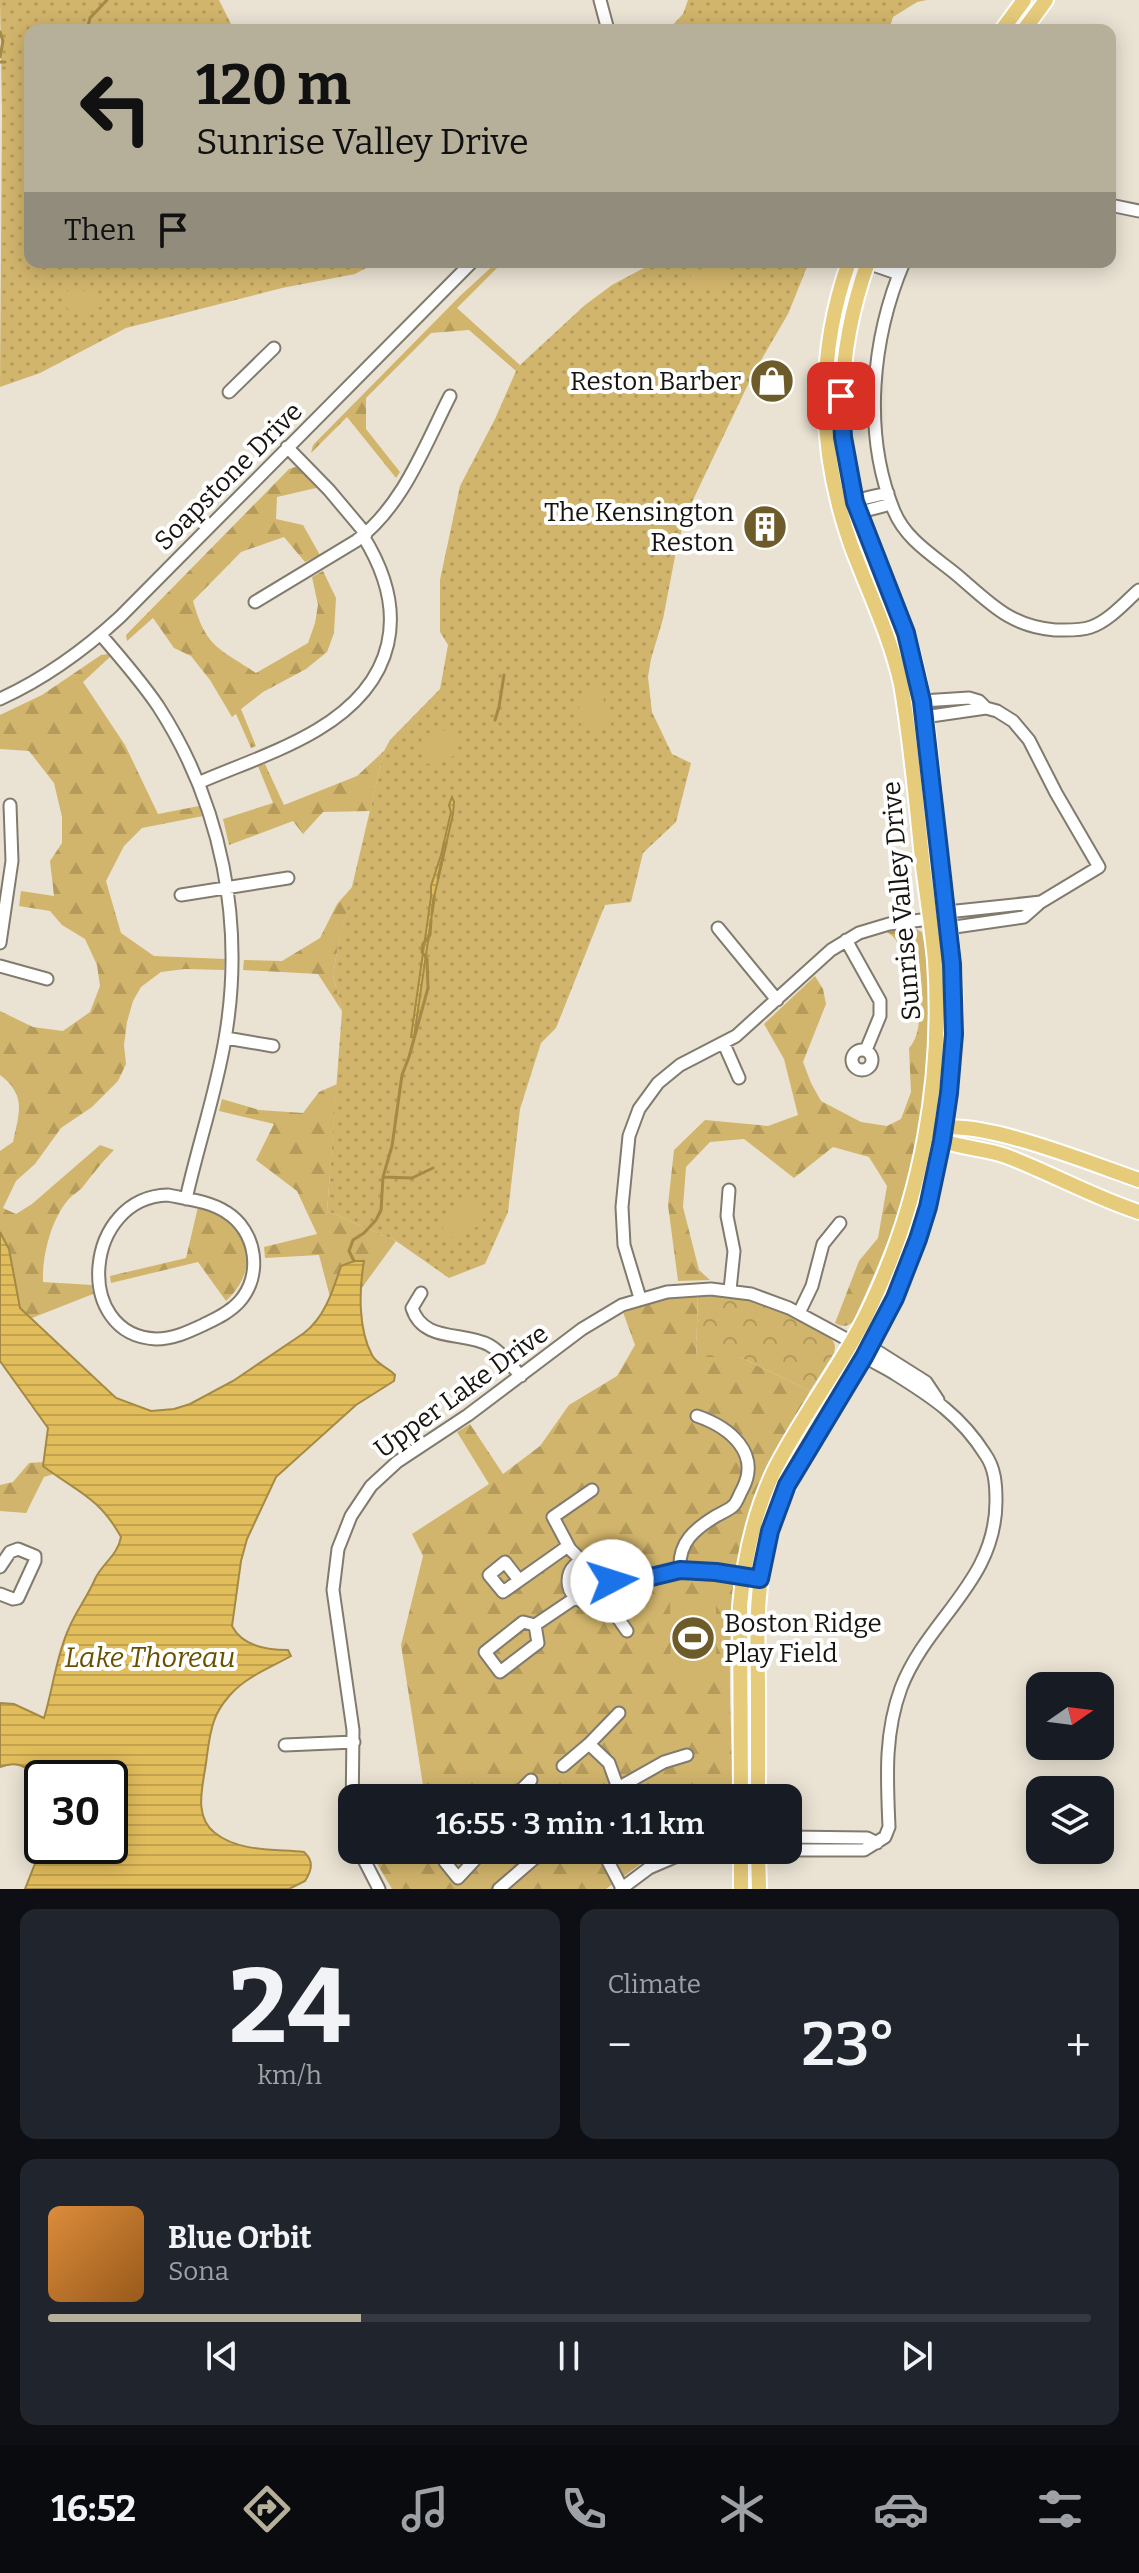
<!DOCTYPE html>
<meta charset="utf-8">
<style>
:root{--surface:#171b24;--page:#20242c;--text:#f1f3f6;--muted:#9ea1a6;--line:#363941;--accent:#b6af9a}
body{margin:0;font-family:Bitter,serif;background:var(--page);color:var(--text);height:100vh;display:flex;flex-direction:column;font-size:30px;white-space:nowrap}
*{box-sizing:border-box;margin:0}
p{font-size:26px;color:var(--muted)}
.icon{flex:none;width:44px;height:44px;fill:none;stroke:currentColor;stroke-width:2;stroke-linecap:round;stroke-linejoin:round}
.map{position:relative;height:1889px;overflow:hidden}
.sheet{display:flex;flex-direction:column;gap:20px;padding:20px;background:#0d0f14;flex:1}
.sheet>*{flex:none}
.guide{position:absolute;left:24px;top:24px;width:1092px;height:244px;border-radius:16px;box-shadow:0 4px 20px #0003;background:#b6af9a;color:#111;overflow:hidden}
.needle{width:52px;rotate:76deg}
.buttons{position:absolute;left:1026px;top:1672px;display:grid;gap:16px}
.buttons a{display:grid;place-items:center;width:88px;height:88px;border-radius:16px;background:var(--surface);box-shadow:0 4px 20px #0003;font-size:40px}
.speed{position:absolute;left:24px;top:1760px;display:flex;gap:16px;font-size:40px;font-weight:700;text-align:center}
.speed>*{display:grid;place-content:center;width:104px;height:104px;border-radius:50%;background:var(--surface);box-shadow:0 4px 20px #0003;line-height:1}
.speed .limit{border:4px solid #111;border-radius:12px;background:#fff;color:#111}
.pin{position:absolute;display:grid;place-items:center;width:68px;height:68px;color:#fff;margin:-34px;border-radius:16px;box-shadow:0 4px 12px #0006}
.me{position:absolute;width:88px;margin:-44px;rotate:85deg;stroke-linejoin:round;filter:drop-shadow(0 0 6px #0008)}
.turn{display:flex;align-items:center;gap:28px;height:168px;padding:0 40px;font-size:36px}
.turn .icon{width:104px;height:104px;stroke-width:2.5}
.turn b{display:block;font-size:56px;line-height:68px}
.then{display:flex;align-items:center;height:76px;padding:0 40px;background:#0003;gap:16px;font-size:30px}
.big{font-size:60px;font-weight:600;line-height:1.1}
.sheet .widget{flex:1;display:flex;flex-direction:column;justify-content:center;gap:12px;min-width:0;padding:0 28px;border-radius:16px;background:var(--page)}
.sheet .dial{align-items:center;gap:0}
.dial b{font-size:104px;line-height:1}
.song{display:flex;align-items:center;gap:24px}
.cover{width:96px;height:96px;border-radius:12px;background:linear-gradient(135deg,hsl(30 70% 55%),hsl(30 70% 35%))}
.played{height:8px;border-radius:4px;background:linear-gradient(90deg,var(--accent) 30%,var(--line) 30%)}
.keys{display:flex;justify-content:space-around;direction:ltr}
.heat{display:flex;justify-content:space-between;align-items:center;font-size:44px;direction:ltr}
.sheet .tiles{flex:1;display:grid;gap:20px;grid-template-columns:1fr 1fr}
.widget:last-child{grid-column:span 2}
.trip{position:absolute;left:338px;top:1784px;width:464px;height:80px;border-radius:16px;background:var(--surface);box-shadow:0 4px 20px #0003;font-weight:600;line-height:80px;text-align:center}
.menu{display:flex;height:128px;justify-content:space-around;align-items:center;background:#090b0e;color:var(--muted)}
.menu .icon{width:56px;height:56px}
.menu .on{color:var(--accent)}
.menu b{font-size:36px;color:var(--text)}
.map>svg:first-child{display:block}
.grass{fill:url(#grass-dots)}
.forest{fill:url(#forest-firs)}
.park{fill:url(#park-crowns)}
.pitch{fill:#d2b56c}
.water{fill:url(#water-rules);stroke:#a58a45;stroke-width:2}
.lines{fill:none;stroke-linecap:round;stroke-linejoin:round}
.stream{stroke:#a58a45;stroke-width:3}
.minor-casing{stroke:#817b6d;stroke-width:15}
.major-casing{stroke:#fff;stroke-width:18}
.minor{stroke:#fff;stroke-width:11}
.major{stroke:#e6cb7a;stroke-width:14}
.route-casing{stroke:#114b97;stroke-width:20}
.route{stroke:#1a73e8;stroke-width:14}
.labels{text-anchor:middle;stroke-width:8;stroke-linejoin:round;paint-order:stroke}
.poi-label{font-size:26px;fill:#17140f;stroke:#fff;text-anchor:end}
.street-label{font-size:26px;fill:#17140f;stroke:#fff}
.water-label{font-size:28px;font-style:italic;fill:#6a5100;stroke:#fff}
</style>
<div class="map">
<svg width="1139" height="1889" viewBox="0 0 1139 1889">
<defs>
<pattern id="grass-dots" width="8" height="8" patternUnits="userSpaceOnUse" patternTransform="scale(2)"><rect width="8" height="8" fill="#d2b56c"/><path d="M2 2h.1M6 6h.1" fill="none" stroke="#b49b5c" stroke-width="1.8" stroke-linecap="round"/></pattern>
<pattern id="forest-firs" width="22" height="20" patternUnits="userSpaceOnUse" patternTransform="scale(2)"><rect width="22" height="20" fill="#d2b56c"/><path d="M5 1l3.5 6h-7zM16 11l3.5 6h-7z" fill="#b49b5c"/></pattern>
<pattern id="park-crowns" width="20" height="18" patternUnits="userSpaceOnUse" patternTransform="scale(2)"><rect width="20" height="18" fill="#d2b56c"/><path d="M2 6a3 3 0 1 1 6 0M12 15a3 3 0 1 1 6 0" fill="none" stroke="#b49b5c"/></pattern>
<pattern id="water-rules" width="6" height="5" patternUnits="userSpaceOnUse" patternTransform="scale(2)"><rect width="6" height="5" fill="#e2bd5c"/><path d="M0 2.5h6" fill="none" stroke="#c1a24f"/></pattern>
</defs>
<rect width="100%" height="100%" fill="#eae3d4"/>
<path class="grass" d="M 0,0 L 219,0 L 234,30 L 30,30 L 30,262 L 377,262 L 355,274 L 282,288 L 126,328 L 40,373 L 0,387 L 2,113 Z
M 688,0 L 927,0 L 917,2 L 893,17 L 889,30 L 668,30 L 683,14 Z
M 655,262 L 809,262 L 788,314 L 753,374 L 692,502 L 678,541 L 663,619 L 651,659 L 648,677 L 652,712 L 672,754 L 691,763 L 676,822 L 643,853 L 631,902 L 605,905 L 556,1028 L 541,1043 L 520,1109 L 508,1212 L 485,1264 L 449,1278 L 396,1241 L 327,1211 L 342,1011 L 333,975 L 338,946 L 384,751 L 390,740 L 440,689 L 448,645 L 440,632 L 440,580 L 460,486 L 495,419 L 516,371 L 520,365 L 585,305 L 612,285 Z"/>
<path class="forest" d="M 497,262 L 503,262 L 457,308 L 520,365 L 516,371 L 469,330 L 431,333 L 366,398 L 366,429 L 400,472 L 396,478 L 347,417 L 311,453 L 313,445 L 460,296 Z
M 295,467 L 300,468 L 316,488 L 277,497 L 276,519 L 303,525 L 320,555 L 305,562 L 284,537 L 241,552 L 193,601 C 206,648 219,648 256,673 L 308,643 L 315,623 L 318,605 L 312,577 L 323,571 L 336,598 L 334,633 L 327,652 L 306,669 L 263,692 L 241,709 L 256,746 L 251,748 L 236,714 L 232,717 L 210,680 L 191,656 L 174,648 L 153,618 L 127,641 L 126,635 L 289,469 Z
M 108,654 L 111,656 L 83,682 L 125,745 L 158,814 L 199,806 L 203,816 L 142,828 L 124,846 L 106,881 L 121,933 L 154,956 L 225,959 L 224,970 L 185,969 L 161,972 L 141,987 L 133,1001 L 127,1022 L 124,1045 L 126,1064 L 118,1081 L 92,1107 L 61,1128 L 35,1164 L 16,1181 L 3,1208 L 16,1214 L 32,1204 L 100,1145 L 114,1150 C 102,1162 93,1174 82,1188 C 78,1192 72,1195 68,1200 C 51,1220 42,1256 43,1282 L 92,1285 L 93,1294 L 32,1318 L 20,1308 L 9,1249 L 0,1232 L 0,1151 L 13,1142 C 19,1113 27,1095 0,1075 L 0,1011 L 33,1027 L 63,1031 L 90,1012 L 100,986 L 97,965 L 85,939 L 62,925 L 50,911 L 19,906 L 21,891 L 54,896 L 50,861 L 62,843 L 62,817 L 54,783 L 29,751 L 0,749 L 0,715 L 42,695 L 101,655 Z
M 384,751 L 370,811 L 323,812 L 303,834 L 293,821 L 229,845 L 223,819 L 273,803 L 258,766 L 265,764 L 284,805 L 357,776 Z
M 353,886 L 338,946 L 333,975 L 342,1011 L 318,974 L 243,970 L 244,960 L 282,961 L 320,938 L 337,904 Z
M 912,927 L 922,932 C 940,1018 926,1125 900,1207 C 887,1247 870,1284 853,1322 C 847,1327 842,1327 835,1323 L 859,1261 L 878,1238 L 887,1186 L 869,1157 L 833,1147 L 794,1178 L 744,1139 L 710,1142 L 686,1167 L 683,1207 L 699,1270 L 710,1280 L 678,1281 L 668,1205 L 674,1150 L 705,1120 L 768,1126 L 798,1115 L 784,1059 L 764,1024 L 815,976 L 823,989 L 826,1004 L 803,1062 L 811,1083 L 821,1101 L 861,1122 L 887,1126 L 901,1119 L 911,1092 L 909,1048 C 932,1024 913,948 887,932 Z
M 337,1084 L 327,1211 L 396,1241 L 361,1289 L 364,1262 L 335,1285 L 330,1297 L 319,1255 L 265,1258 L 264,1247 L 317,1234 L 297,1191 L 256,1160 L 274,1124 L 219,1111 L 222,1099 L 259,1110 L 303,1113 L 319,1092 Z
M 198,1207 C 247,1219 265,1264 226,1301 L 198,1262 L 111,1283 L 110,1276 L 186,1258 Z
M 698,1294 L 696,1357 L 740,1357 L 810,1391 C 792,1425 769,1458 756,1494 C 720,1595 731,1693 733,1798 L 425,1798 L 401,1645 L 423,1556 L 412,1534 L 489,1484 L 457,1432 L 470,1424 L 503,1474 L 540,1446 L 569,1405 L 617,1376 L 635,1345 L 623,1312 L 661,1299 Z
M 44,1462 L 43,1466 L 54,1474 L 44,1477 L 26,1513 L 0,1511 L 0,1485 L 13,1482 L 29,1463 Z
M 369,1850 L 663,1850 L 650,1857 L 606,1889 L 392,1889 Z"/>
<path class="park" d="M 698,1294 C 711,1295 723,1295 736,1297 C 758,1301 819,1323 833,1341 C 836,1346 835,1347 834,1353 L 810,1391 L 740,1357 L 696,1357 Z"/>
<path class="pitch" d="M 717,262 L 725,262 L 729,269 C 729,279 722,288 711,291 L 691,283 L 691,274 Z
M 70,289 L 97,293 L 102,298 L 102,305 L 91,315 C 77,316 60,310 64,294 Z
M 595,689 L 602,695 L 611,723 L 607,729 L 591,731 L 580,723 L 576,713 L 587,693 Z
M 450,730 C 457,734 459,747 457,755 L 428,764 C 420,757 419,743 424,734 Z
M 464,1197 C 478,1194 485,1207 483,1220 C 472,1231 458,1246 444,1233 L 442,1224 L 455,1213 Z
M 670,1596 L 716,1596 L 716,1681 L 671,1681 Z"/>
<path class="water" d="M 452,797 L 454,802 L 453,814 L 435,893 L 414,1037 L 411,1037 L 431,897 L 431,886 L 441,855 L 451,812 L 449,805 Z
M 0,1232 L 9,1249 L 20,1308 L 116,1398 L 151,1411 L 174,1409 L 190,1404 L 233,1381 L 304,1333 C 325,1317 333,1290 341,1266 L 354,1261 L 364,1261 C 359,1290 358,1329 372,1355 C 376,1364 389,1368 395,1375 L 394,1381 L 356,1405 L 276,1477 L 247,1539 L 241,1561 L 232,1626 C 242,1646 268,1650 288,1650 L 291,1656 C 270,1668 247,1676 230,1695 C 223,1703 217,1711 214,1721 C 209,1735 208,1749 206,1763 C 203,1786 193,1816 215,1833 C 239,1852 274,1849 304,1852 C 314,1861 312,1870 305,1881 L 289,1889 L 25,1889 L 42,1846 L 110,1846 L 110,1778 C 90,1778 66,1782 46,1778 C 28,1774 24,1758 0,1767 L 0,1703 L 14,1704 L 44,1718 C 53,1689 56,1656 69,1628 C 76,1611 88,1596 95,1579 C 102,1564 118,1555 121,1537 C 99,1497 77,1492 43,1466 L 48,1428 L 0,1361 Z"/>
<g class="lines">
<path class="stream" d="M 87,30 L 90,18 L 107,0
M 0,32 L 3,41 L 0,57
M 0,62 L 5,62
M 495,720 L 499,707 L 504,675
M 438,878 L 446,843
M 432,913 L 434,897
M 383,1177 L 412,1178 L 433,1168
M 354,1261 L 349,1251 L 353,1240 L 364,1233 L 376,1220 L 381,1210 L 383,1177 L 392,1146 L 402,1075 L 409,1057 L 428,988 L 427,959 L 422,952 L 423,944 L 430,935 L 431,920"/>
<g class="minor-casing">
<path id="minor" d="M 600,0 L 608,30
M 1110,205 L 1139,211
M 874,262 L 876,266 L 899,274
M 904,262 C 872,337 862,433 894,511 C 906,540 934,556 957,575 C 990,603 1009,626 1055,630 C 1066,630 1080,631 1091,627 C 1109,621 1125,602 1139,590
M 229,392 L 274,348
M 287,447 L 329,490 L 366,534
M 841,512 C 851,499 872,497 888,493
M 853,514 L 891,504
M 255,602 L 356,541 C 403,506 424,447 450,396
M 101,635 C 121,658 141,681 158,706 C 222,805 245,923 225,1039 C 216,1093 198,1145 186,1199
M 0,699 C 46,678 83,651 120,617 L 472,262
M 906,712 L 922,701 L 969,698 L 979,701 L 986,708 L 997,711 L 1013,721 L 1029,740 L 1056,793 L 1099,867 L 1041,902 L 1024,917 L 948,928 L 937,924 L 930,919
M 906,712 L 924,717 L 986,708
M 198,783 C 237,766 280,752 317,730 C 396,683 411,613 363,536
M 181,895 L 288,878
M 718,928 L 777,1000
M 846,940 L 880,1001 L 880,1016 L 866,1050
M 0,943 L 12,861 L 10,805
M 0,966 L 47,979
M 226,1038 L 273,1046
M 724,1044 L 739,1078
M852 1060a10 10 0 1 1 20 0a10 10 0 1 1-20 0Z
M 729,1190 L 727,1216 L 734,1251 L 730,1290
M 168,1195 C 187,1199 209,1201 226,1212 C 257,1231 263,1276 239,1302 C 229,1313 215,1319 203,1325 C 188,1332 173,1339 156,1339 C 72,1335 84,1197 168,1195 Z
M 421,1293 L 412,1308 C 423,1343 464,1331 489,1345 C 502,1352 511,1366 521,1376
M 640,1298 L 624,1245 L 622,1207 L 629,1136 L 639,1109 L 658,1083 L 680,1065 L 736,1036 L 831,950 L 859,933 L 889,924 L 930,919 L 947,912 L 1041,902
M 799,1313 L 812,1286 L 823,1244 L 840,1223
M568 1581a22 22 0 1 1 44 0a22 22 0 1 1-44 0Z
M 582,1561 L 570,1549 L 553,1517 L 592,1490
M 0,1567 L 10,1552 L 18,1549 L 35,1556 L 35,1561 L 18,1598 L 13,1599 L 0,1594
M 680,1570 C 678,1542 695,1529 716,1516 C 721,1513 729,1510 733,1506 C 737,1503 739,1495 742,1490 C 762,1453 729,1427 697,1416
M 519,1580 L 505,1562 L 489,1575 L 503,1592 L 568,1546
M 612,1581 L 643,1579 L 680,1570 L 716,1572 L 760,1579
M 604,1598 L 627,1631
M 535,1625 L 538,1643 L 500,1672 L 485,1652 L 523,1622 L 535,1625 L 575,1598
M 589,1744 L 609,1763 L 618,1788
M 285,1745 L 354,1742
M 563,1766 L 589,1744 L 619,1713
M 513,1798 L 531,1780
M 615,1798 L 618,1788 L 664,1762 L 687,1755
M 352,1819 L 353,1730 L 333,1590 L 338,1549 L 351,1516 L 371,1486 L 397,1462 L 468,1415 L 582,1329 L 622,1305 L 667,1292 L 711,1289 L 751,1294 L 789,1308 L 852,1342 L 869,1346 L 926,1382 L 938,1400
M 788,1837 L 867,1838 L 877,1843
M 359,1850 L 379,1889
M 459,1850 L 445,1862 L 458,1878 L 484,1850
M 602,1850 L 622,1888
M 771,1850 L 864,1850 L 885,1837 L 889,1827 C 887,1779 884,1734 901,1688 C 928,1618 996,1582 996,1501 C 996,1484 995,1468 985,1454 C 961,1416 932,1397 895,1374 C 883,1366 868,1361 859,1351
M 499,1889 L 544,1850
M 621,1889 L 649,1868 L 691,1850"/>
</g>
<g class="major-casing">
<path id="major" d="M 1002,30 L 1024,0
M 1024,30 L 1046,0
M 935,1129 C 981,1118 1092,1164 1139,1180
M 934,1136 C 953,1148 984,1148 1006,1156 C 1051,1173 1093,1197 1139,1212
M 741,1798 L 740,1606 C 744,1559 754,1513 774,1471 C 803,1413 845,1362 872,1303 C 922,1196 943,1079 935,961 C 932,927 926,892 922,858 C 916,800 911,741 901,684 C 890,635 868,591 851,545 C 818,452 816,355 849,262
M 758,1798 C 758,1761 758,1723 758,1686 C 757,1632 755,1579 772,1527 C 792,1465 832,1415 863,1358 C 919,1257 948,1153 954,1038 C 958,971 946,904 938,838 C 932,780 929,720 915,664 C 904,619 882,579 867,536 C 833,443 835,355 868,262
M 741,1850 L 741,1889
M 758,1850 L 759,1889"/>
</g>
<use href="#minor" class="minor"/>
<use href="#major" class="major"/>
</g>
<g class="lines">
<g class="route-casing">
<path id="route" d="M 612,1581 L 643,1579 L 680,1570 L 716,1572 L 760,1579 L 770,1531 L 787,1485 L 864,1357 L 895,1298 L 918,1239 L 928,1207 L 942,1141 L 949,1093 L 954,1034 L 952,964 L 922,701 L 906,633 L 855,502 L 843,437 L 841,396"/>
</g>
<use href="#route" class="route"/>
</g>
<defs>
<g id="shop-disc" transform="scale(2.3)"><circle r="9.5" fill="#6e5b2a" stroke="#fff"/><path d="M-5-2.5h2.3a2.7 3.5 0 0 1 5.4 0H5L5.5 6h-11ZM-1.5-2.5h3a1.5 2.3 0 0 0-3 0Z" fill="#fff"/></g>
<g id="building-disc" transform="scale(2.3)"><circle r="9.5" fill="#6e5b2a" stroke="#fff"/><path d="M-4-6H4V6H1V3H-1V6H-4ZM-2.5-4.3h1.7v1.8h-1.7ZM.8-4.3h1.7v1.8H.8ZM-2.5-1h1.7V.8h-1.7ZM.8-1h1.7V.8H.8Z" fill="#fff"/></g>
<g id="stadium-disc" transform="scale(2.3)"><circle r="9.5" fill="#6e5b2a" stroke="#fff"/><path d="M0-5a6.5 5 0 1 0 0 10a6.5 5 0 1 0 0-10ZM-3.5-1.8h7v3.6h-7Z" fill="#fff"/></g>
</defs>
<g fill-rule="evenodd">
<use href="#shop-disc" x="772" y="381"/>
<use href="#building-disc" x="765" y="527"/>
<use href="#stadium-disc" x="693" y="1638"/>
</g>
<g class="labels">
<g class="poi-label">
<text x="741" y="390">Reston Barber</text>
<text x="734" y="521">The Kensington<tspan x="734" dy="30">Reston</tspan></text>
<text x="724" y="1632" text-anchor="start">Boston Ridge<tspan x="724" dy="30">Play Field</tspan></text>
</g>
<g class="street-label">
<text transform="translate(228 476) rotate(-45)" y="9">Soapstone Drive</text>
<text transform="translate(901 901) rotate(-95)" y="9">Sunrise Valley Drive</text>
<text transform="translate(461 1391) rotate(-36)" y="9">Upper Lake Drive</text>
</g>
<g class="water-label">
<text x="150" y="1667">Lake Thoreau</text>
</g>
</g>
</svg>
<div class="buttons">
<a><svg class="needle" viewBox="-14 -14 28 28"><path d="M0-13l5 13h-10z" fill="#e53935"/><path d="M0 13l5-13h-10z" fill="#9ea1a6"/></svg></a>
<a><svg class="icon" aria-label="layers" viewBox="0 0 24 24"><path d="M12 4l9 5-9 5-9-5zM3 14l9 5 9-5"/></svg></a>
</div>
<div class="speed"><div class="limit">30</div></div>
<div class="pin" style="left:841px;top:396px;background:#d93025"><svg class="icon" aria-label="arrive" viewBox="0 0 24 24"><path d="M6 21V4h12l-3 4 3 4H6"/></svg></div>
<svg class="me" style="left:612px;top:1581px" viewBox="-20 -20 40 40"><circle r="19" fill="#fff"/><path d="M0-13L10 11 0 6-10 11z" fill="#1a73e8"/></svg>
<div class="trip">16:55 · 3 min · 1.1 km</div>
<div class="guide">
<div class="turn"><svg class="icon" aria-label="left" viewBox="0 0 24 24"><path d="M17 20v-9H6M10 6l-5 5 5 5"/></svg><div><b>120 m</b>Sunrise Valley Drive</div></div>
<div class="then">Then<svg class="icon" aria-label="arrive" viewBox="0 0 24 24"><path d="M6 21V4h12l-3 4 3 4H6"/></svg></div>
</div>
</div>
<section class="sheet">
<div class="tiles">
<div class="widget dial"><b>24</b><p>km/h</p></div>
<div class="widget"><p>Climate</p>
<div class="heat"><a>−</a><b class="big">23°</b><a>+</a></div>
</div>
<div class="widget">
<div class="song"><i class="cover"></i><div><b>Blue Orbit</b><p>Sona</p></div></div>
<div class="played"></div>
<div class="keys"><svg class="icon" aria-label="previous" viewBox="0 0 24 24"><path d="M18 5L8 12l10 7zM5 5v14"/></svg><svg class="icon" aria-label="pause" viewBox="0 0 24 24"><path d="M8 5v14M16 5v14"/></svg><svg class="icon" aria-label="next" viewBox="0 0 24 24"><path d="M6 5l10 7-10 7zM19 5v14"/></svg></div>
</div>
</div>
</section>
<nav class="menu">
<b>16:52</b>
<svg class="icon on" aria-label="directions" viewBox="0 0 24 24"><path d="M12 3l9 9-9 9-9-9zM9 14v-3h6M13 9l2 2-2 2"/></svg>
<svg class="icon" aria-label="music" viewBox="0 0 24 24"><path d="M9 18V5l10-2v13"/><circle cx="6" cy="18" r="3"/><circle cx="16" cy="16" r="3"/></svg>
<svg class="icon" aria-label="phone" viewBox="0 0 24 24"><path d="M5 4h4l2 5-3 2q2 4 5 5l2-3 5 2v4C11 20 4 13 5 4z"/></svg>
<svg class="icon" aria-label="climate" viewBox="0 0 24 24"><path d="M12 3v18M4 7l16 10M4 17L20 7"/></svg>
<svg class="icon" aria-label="car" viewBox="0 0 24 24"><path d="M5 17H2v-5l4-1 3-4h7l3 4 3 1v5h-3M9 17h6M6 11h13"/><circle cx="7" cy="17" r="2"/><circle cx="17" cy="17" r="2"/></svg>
<svg class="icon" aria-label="filters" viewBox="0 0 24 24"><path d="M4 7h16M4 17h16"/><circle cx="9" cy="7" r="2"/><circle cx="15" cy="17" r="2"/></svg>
</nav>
